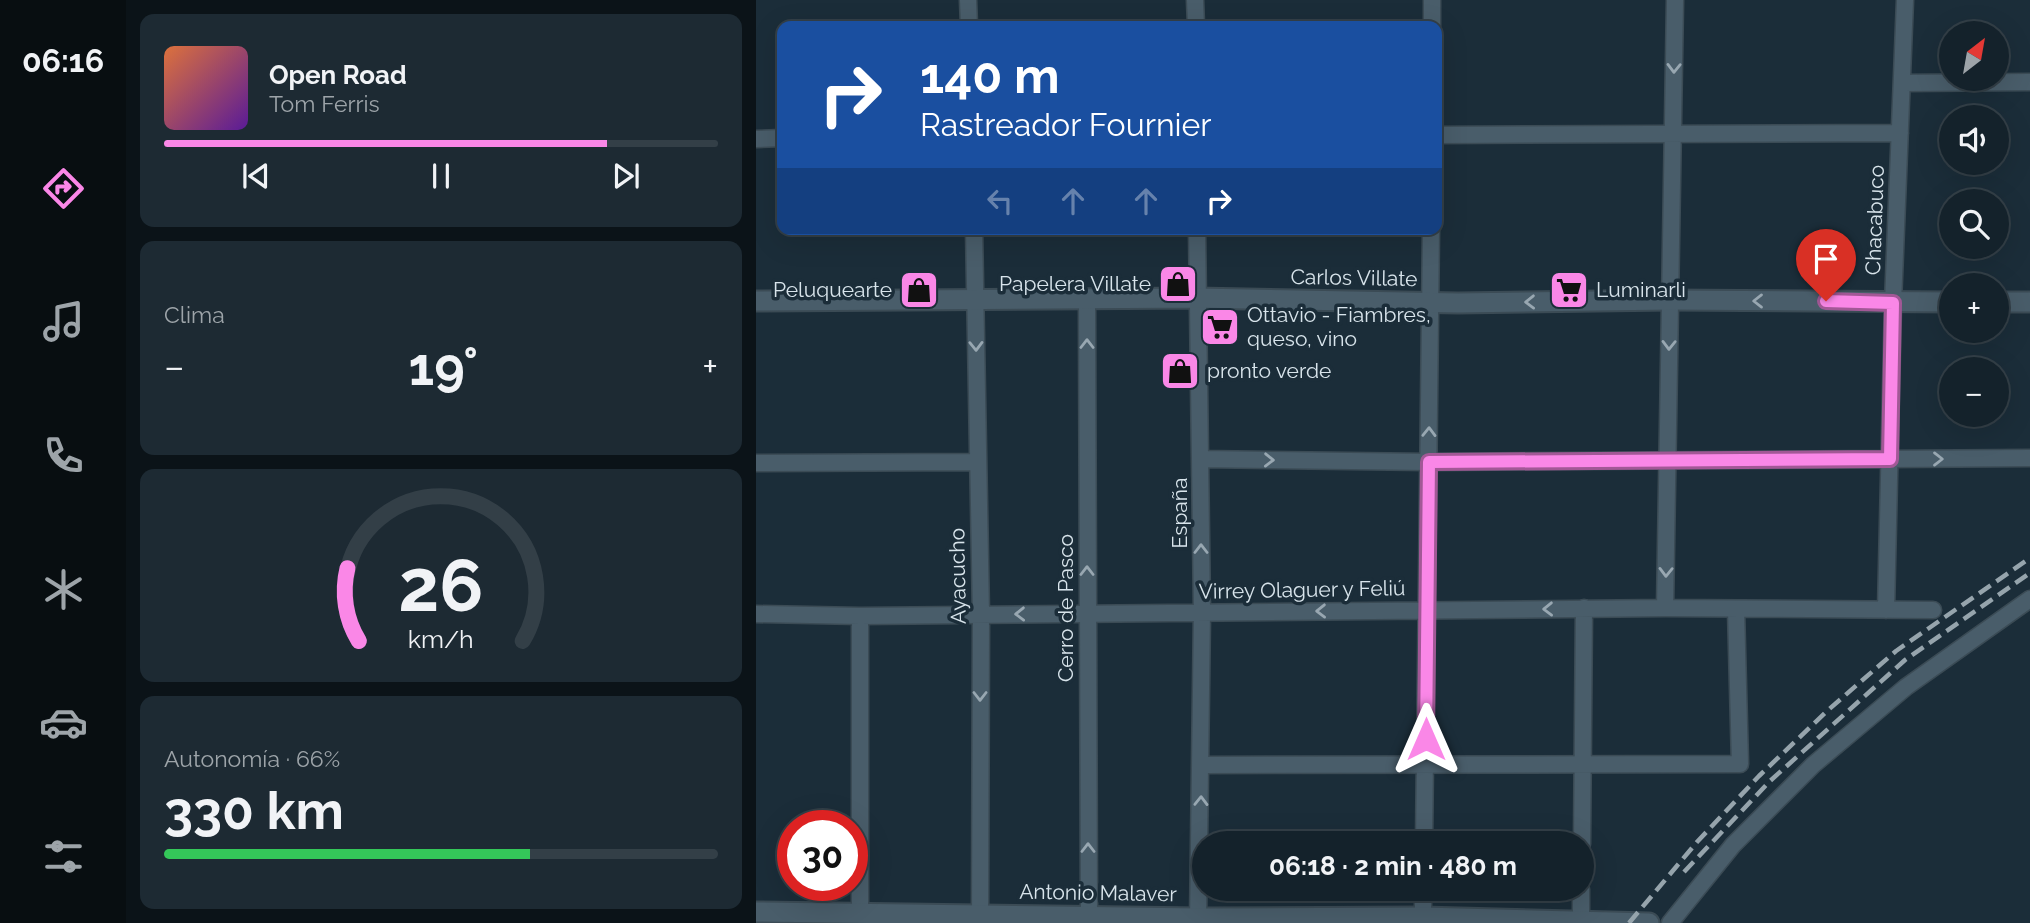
<!DOCTYPE html>
<html lang="es">
<meta charset="utf-8">
<style>
:root{--surface:#14222b;--page:#1d2a33;--text:#f1f3f6;--muted:#9da4a9;--line:#333f47;--accent:#fa87e7}
body{margin:0;font-family:Raleway,sans-serif;background:var(--page);color:var(--text);height:100vh;display:flex;flex-direction:column;font-size:26px;white-space:nowrap}
*{box-sizing:border-box;margin:0}
p{font-size:23px;color:var(--muted)}
.icon{flex:none;width:38px;height:38px;fill:none;stroke:currentColor;stroke-width:2;stroke-linecap:round;stroke-linejoin:round}
.map{position:relative;flex:1;overflow:hidden}
.side{display:flex;flex-direction:column;gap:14px;padding:14px;background:#0b1318;width:630px}
.side>*{flex:none}
.hud{position:absolute;left:21px;top:21px;width:665px;height:214px;border-radius:14px;box-shadow:0 7px 28px #0002,0 0 0 2px var(--line);background:#1a4fa0;color:#fff;overflow:hidden}
.needle{width:46px;rotate:31deg}
.fabs{position:absolute;left:1183px;top:21px;display:grid;gap:14px}
.fabs a{display:grid;place-items:center;width:70px;height:70px;border-radius:50%;background:var(--surface);box-shadow:0 7px 28px #0002,0 0 0 2px var(--line);font-size:35px}
.speed{position:absolute;left:21px;top:810px;display:flex;gap:14px;font-size:35px;font-weight:700;text-align:center}
.speed>*{display:grid;place-content:center;width:91px;height:91px;border-radius:50%;background:var(--surface);box-shadow:0 7px 28px #0002,0 0 0 2px var(--line);line-height:1}
.speed .limit{border:10px solid #d22;background:#fff;color:#111}
.pin{position:absolute;display:grid;place-items:center;width:60px;height:60px;color:#fff;margin:-72px -30px;border-radius:50% 50% 50% 0;rotate:-45deg;box-shadow:0 0 7px #0007}
.pin .icon{rotate:45deg}
.me{position:absolute;width:77px;margin:-38px;rotate:0deg;stroke-linejoin:round;filter:drop-shadow(0 0 5px #0008)}
.turn{display:flex;align-items:center;gap:24px;height:147px;padding:0 28px;font-size:32px}
.turn .icon{width:91px;height:91px;stroke-width:2.5}
.turn b{display:block;font-size:49px;line-height:60px}
.lanes{display:flex;align-items:center;height:66px;padding:0 28px;background:#0003;justify-content:center;gap:35px;direction:ltr}
.lanes .off{opacity:.35}
.big{font-size:52px;font-weight:700;line-height:1.1}
.side .widget{flex:1;display:flex;flex-direction:column;justify-content:center;gap:10px;min-width:0;padding:0 24px;border-radius:14px;background:var(--page)}
.side .dial{align-items:center;gap:0}
.dial svg{height:182px;overflow:visible;fill:none;stroke:var(--line);stroke-width:7;stroke-linecap:round;text-anchor:middle}
.dial text{fill:var(--text);stroke:none}
.song{display:flex;align-items:center;gap:21px}
.cover{width:84px;height:84px;border-radius:10px;background:linear-gradient(135deg,hsl(20 70% 55%),hsl(270 70% 35%))}
.played{height:7px;border-radius:4px;background:linear-gradient(90deg,var(--accent) 80%,var(--line) 80%)}
.keys{display:flex;justify-content:space-around;direction:ltr}
.heat{display:flex;justify-content:space-between;align-items:center;font-size:38px;direction:ltr}
.charge{height:10px;border-radius:5px;background:linear-gradient(90deg,#34c759 66%,var(--line) 0)}
.trip{position:absolute;left:436px;top:831px;width:402px;height:70px;border-radius:35px;background:var(--surface);box-shadow:0 7px 28px #0002,0 0 0 2px var(--line);font-weight:700;line-height:70px;text-align:center}
main{display:flex;flex:1;min-height:0}
.tab-bar{display:flex;flex-direction:column;width:126px;justify-content:space-around;align-items:center;background:#080e11;color:var(--muted)}
.tab-bar .icon{width:49px;height:49px}
.tab-bar .selected{color:var(--accent)}
.tab-bar b{font-size:32px;color:var(--text)}
.map>svg:first-child{display:block}
.lines{fill:none;stroke-linecap:round;stroke-linejoin:round}
.minor-casing{stroke:#3b4b55;stroke-width:19}
.tertiary-casing{stroke:#3b4b55;stroke-width:23}
.minor{stroke:#495d6a;stroke-width:16}
.tertiary{stroke:#495d6a;stroke-width:19}
.rail{stroke:#96a4ac;stroke-width:4.5;stroke-dasharray:14 7;stroke-linecap:butt}
.oneway{stroke:#98a7b1}
.route-casing{stroke:#a25896;stroke-width:18}
.route{stroke:#fa87e7;stroke-width:12}
.labels{text-anchor:middle;stroke-width:7;stroke-linejoin:round;paint-order:stroke}
.street-label{font-size:21px;fill:#d8e4eb;stroke:#1b2d39}
.poi-label{font-size:21px;fill:#d8e4eb;stroke:#1b2d39;text-anchor:start}
</style>
<main>
<nav class="tab-bar">
<b>06:16</b>
<svg class="icon selected" aria-label="directions" viewBox="0 0 24 24"><path d="M12 3l9 9-9 9-9-9zM9 14v-3h6M13 9l2 2-2 2"/></svg>
<svg class="icon" aria-label="music" viewBox="0 0 24 24"><path d="M9 18V5l10-2v13"/><circle cx="6" cy="18" r="3"/><circle cx="16" cy="16" r="3"/></svg>
<svg class="icon" aria-label="phone" viewBox="0 0 24 24"><path d="M5 4h4l2 5-3 2q2 4 5 5l2-3 5 2v4C11 20 4 13 5 4z"/></svg>
<svg class="icon" aria-label="climate" viewBox="0 0 24 24"><path d="M12 3v18M4 7l16 10M4 17L20 7"/></svg>
<svg class="icon" aria-label="car" viewBox="0 0 24 24"><path d="M5 17H2v-5l4-1 3-4h7l3 4 3 1v5h-3M9 17h6M6 11h13"/><circle cx="7" cy="17" r="2"/><circle cx="17" cy="17" r="2"/></svg>
<svg class="icon" aria-label="filters" viewBox="0 0 24 24"><path d="M4 7h16M4 17h16"/><circle cx="9" cy="7" r="2"/><circle cx="15" cy="17" r="2"/></svg>
</nav>
<section class="side">
<div class="widget">
<div class="song"><i class="cover"></i><div><b>Open Road</b><p>Tom Ferris</p></div></div>
<div class="played"></div>
<div class="keys"><svg class="icon" aria-label="previous" viewBox="0 0 24 24"><path d="M18 5L8 12l10 7zM5 5v14"/></svg><svg class="icon" aria-label="pause" viewBox="0 0 24 24"><path d="M8 5v14M16 5v14"/></svg><svg class="icon" aria-label="next" viewBox="0 0 24 24"><path d="M6 5l10 7-10 7zM19 5v14"/></svg></div>
</div>
<div class="widget"><p>Clima</p>
<div class="heat"><a>−</a><b class="big">19°</b><a>+</a></div>
</div>
<div class="widget dial"><svg viewBox="0 0 100 80">
<path d="M14 69A42 42 0 1 1 86 69"/>
<path d="M14 69A42 42 0 0 1 9 37" stroke="#fa87e7"/>
<text x="50" y="56" font-size="32" font-weight="700">26</text>
<text x="50" y="72" font-size="11">km/h</text>
</svg></div>
<div class="widget"><p>Autonomía · 66%</p><b class="big">330 km</b><div class="charge"></div></div>
</section>
<div class="map">
<svg width="1274" height="923" viewBox="0 0 1274 923">
<rect width="100%" height="100%" fill="#1b2d39"/>
<g class="lines">
<g class="minor-casing">
<path id="minor" d="M 212,0 L 213,26
M 439,0 L 440,26
M 676,26 L 676,0
M 1146,83 L 1274,82
M 681,135 L 1144,133
M 0,139 L 26,138
M 218,229 L 225,615 L 224,923
M 441,229 L 446,612 L 442,923
M 331,300 L 333,916
M 445,459 L 673,462 L 1274,458
M 0,463 L 221,462
M 909,608 L 919,0
M 1130,610 L 1137,303 L 1149,0
M 0,614 L 104,616 L 909,608 L 1177,610
M 104,616 L 104,912
M 446,765 L 984,764 L 980,610
M 668,844 L 675,229
M 826,844 L 828,608
M 825,920 L 825,889
M 667,923 L 667,889
M 914,923 L 977,845 L 1057,765 L 1150,687 L 1274,599"/>
</g>
<g class="tertiary-casing">
<path id="tertiary" d="M 0,301 L 441,298 L 702,303 L 914,300 L 1195,302
M 1241,302 L 1274,302
M 0,912 L 443,918 L 667,917 L 893,923"/>
</g>
<use href="#minor" class="minor"/>
<use href="#tertiary" class="tertiary"/>
<path class="rail" d="M 928,872 L 1014,781 L 1149,660 L 1274,573
M 873,923 L 941,842 L 1003,776 L 1071,711 L 1140,651 L 1274,558"/>
</g>
<defs><path id="oneway-chevron" d="M-2-3.5L2.5 0L-2 3.5" fill="none" stroke-width="1.6" stroke-linecap="round" stroke-linejoin="round" transform="scale(1.75)"/></defs>
<g class="oneway">
<use href="#oneway-chevron" transform="translate(918 68) rotate(91)"/>
<use href="#oneway-chevron" transform="translate(1002 301) rotate(-180)"/>
<use href="#oneway-chevron" transform="translate(774 302) rotate(179)"/>
<use href="#oneway-chevron" transform="translate(331 344) rotate(-90)"/>
<use href="#oneway-chevron" transform="translate(913 345) rotate(91)"/>
<use href="#oneway-chevron" transform="translate(220 346) rotate(89)"/>
<use href="#oneway-chevron" transform="translate(673 432) rotate(-89)"/>
<use href="#oneway-chevron" transform="translate(1182 459)"/>
<use href="#oneway-chevron" transform="translate(513 460) rotate(1)"/>
<use href="#oneway-chevron" transform="translate(445 549) rotate(-90)"/>
<use href="#oneway-chevron" transform="translate(331 571) rotate(-90)"/>
<use href="#oneway-chevron" transform="translate(910 572) rotate(91)"/>
<use href="#oneway-chevron" transform="translate(792 609) rotate(179)"/>
<use href="#oneway-chevron" transform="translate(565 611) rotate(179)"/>
<use href="#oneway-chevron" transform="translate(264 614) rotate(179)"/>
<use href="#oneway-chevron" transform="translate(224 696) rotate(90)"/>
<use href="#oneway-chevron" transform="translate(445 801) rotate(-89)"/>
<use href="#oneway-chevron" transform="translate(332 848) rotate(-90)"/>
</g>
<g class="lines">
<g class="route-casing">
<path id="route" d="M 670,739 L 673,462 L 1134,459 L 1137,303 L 1070,301"/>
</g>
<use href="#route" class="route"/>
</g>
<defs>
<g id="shop-square" transform="scale(2.0125)"><rect x="-9" y="-9" width="18" height="18" rx="4" fill="#fa87e7" stroke="#1b2d39"/><path d="M-5-2.5h2.3a2.7 3.5 0 0 1 5.4 0H5L5.5 6h-11ZM-1.5-2.5h3a1.5 2.3 0 0 0-3 0Z" fill="#111"/></g>
<g id="supermarket-square" transform="scale(2.0125)"><rect x="-9" y="-9" width="18" height="18" rx="4" fill="#fa87e7" stroke="#1b2d39"/><path d="M-6-5.5h2.5l.6 2H6L4.5 2H-2.5L-4.4-4H-6ZM-1.5 3.2a1.3 1.3 0 1 0 .1 0ZM3 3.2a1.3 1.3 0 1 0 .1 0Z" fill="#111"/></g>
</defs>
<g fill-rule="evenodd">
<use href="#shop-square" x="422" y="284"/>
<use href="#shop-square" x="163" y="290"/>
<use href="#supermarket-square" x="813" y="290"/>
<use href="#supermarket-square" x="464" y="327"/>
<use href="#shop-square" x="424" y="371"/>
</g>
<g class="labels">
<g class="street-label">
<text transform="translate(1119 220) rotate(-88)" y="7">Chacabuco</text>
<text transform="translate(598 278) rotate(1)" y="7">Carlos Villate</text>
<text transform="translate(424 513) rotate(-90)" y="7">España</text>
<text transform="translate(202 576) rotate(-91)" y="7">Ayacucho</text>
<text transform="translate(546 590) rotate(-1)" y="7">Virrey Olaguer y Feliú</text>
<text transform="translate(310 608) rotate(-90)" y="7">Cerro de Pasco</text>
<text transform="translate(342 893) rotate(1)" y="7">Antonio Malaver</text>
</g>
<g class="poi-label">
<text x="395" y="291" text-anchor="end">Papelera Villate</text>
<text x="136" y="297" text-anchor="end">Peluquearte</text>
<text x="840" y="297">Luminarli</text>
<text x="491" y="322">Ottavio - Fiambres,<tspan x="491" dy="24">queso, vino</tspan></text>
<text x="451" y="378">pronto verde</text>
</g>
</g>
</svg>
<div class="fabs">
<a><svg class="needle" viewBox="-14 -14 28 28"><path d="M0-13l5 13h-10z" fill="#e53935"/><path d="M0 13l5-13h-10z" fill="#9da4a9"/></svg></a>
<a><svg class="icon" aria-label="sound" viewBox="0 0 24 24"><path d="M4 9h4l5-4v14l-5-4H4zM17 9q2 3 0 6"/></svg></a>
<a><svg class="icon" aria-label="search" viewBox="0 0 24 24"><circle cx="10" cy="10" r="6"/><path d="M15 15l6 6"/></svg></a>
<a>+</a>
<a>−</a>
</div>
<div class="speed"><div class="limit">30</div></div>
<div class="pin" style="left:1070px;top:301px;background:#d93025"><svg class="icon" aria-label="arrive" viewBox="0 0 24 24"><path d="M6 21V4h12l-3 4 3 4H6"/></svg></div>
<svg class="me" style="left:670px;top:739px" viewBox="-20 -20 40 40"><path d="M0-17L14 15 0 8-14 15z" fill="#fa87e7" stroke="#fff" stroke-width="4"/></svg>
<div class="trip">06:18 · 2 min · 480 m</div>
<div class="hud">
<div class="turn"><svg class="icon" aria-label="right" viewBox="0 0 24 24"><path d="M7 20v-9h11M14 6l5 5-5 5"/></svg><div><b>140 m</b>Rastreador Fournier</div></div>
<div class="lanes"><svg class="icon off" aria-label="left" viewBox="0 0 24 24"><path d="M17 20v-9H6M10 6l-5 5 5 5"/></svg><svg class="icon off" aria-label="ahead" viewBox="0 0 24 24"><path d="M12 20V5M6 11l6-6 6 6"/></svg><svg class="icon off" aria-label="ahead" viewBox="0 0 24 24"><path d="M12 20V5M6 11l6-6 6 6"/></svg><svg class="icon" aria-label="right" viewBox="0 0 24 24"><path d="M7 20v-9h11M14 6l5 5-5 5"/></svg></div>
</div>
</div>
</main>
